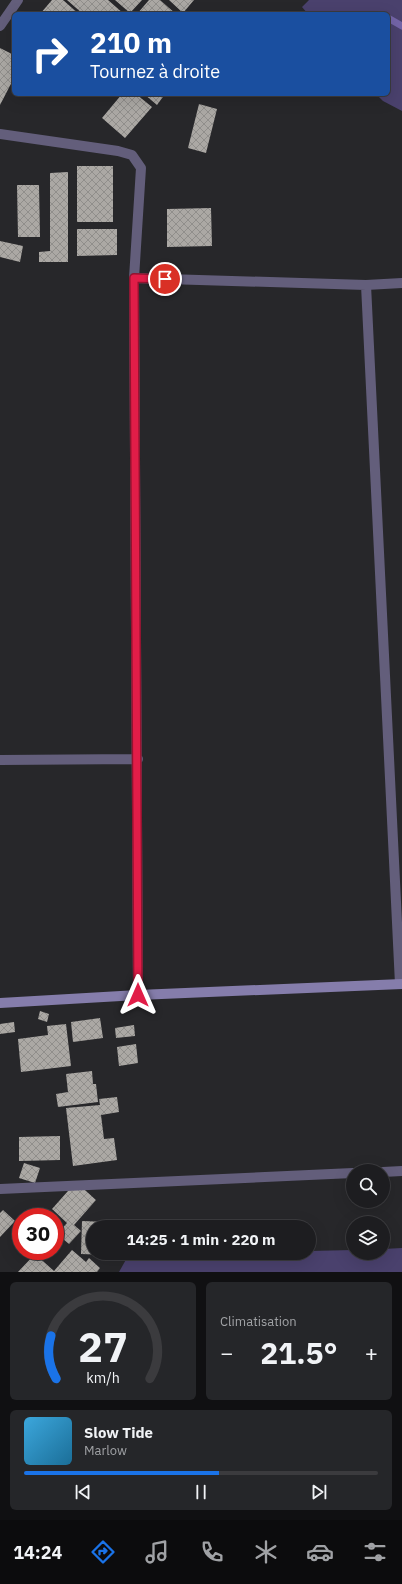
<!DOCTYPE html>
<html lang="fr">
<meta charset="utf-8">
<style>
:root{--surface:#1d1d20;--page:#252629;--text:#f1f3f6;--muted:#a0a2a5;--line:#3b3b3e;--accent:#1a73e8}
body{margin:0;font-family:"IBM Plex Sans",sans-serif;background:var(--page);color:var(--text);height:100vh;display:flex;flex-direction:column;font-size:15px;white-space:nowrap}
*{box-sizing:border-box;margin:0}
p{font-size:13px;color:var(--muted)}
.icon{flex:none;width:22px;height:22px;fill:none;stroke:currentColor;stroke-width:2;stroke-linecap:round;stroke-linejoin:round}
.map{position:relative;height:1272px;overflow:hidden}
.panel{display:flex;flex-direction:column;gap:10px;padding:10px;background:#101012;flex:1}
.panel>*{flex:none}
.guide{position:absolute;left:12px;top:12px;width:378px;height:84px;border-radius:6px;box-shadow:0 4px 16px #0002,0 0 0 1px var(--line);background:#1a4fa0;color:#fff;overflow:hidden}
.fabs{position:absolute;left:346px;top:1164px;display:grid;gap:8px}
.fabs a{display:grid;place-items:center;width:44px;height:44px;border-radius:50%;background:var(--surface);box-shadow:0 4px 16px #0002,0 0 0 1px var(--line);font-size:20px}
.speed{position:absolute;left:12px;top:1208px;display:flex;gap:8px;font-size:20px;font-weight:700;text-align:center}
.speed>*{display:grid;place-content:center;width:52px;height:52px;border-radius:50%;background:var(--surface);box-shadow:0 4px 16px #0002,0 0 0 1px var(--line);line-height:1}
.speed .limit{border:6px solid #d22;background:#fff;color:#111}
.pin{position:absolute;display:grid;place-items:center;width:34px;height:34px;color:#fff;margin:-17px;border:2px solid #fff;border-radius:50%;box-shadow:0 1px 4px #0007}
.me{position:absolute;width:44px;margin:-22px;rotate:0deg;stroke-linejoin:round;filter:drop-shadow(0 0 3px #0008)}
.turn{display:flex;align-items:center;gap:14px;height:84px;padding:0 12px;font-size:18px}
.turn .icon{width:52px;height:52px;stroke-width:2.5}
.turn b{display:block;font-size:28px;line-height:34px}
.big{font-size:30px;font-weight:700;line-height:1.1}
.panel .card{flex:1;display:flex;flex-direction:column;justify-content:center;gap:6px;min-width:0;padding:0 14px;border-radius:6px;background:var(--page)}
.panel .dial{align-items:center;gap:0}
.dial svg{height:104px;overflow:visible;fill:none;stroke:var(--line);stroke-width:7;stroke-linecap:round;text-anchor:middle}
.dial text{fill:var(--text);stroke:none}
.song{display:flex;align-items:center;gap:12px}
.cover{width:48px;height:48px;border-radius:6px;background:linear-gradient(135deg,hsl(200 70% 55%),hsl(200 70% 35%))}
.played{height:4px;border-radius:2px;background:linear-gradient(90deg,var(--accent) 55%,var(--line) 55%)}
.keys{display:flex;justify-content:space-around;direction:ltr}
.heat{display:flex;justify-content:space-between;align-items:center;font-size:22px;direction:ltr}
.panel .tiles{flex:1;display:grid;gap:10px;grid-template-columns:1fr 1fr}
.card:last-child{grid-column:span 2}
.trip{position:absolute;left:86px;top:1220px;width:230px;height:40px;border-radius:20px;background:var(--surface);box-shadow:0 4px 16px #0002,0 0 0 1px var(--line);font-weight:700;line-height:40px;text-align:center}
.dock{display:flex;height:64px;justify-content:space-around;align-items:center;background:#0c0c0d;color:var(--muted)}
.dock .icon{width:28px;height:28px}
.dock .selected{color:var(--accent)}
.dock b{font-size:18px;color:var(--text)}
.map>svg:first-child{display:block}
.green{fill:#4a416d}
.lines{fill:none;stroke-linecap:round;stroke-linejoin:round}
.stream{stroke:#7364a7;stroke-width:7}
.building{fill:url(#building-cross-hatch)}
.street{stroke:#635e7b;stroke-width:10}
.secondary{stroke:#857dab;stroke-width:10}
.route-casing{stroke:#92132f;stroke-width:10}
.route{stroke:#e11d48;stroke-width:7}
</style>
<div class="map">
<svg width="402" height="1272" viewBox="0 0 402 1272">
<defs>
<pattern id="building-cross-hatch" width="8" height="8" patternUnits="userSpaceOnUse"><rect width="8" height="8" fill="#aba8a4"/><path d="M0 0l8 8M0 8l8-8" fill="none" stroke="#908e8b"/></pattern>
</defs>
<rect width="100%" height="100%" fill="#27272a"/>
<path class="green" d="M 309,0 L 402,0 L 402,111 L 383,101 L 376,94 L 388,94 L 388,14 L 308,14 L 302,7 Z
M 402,1248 L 402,1272 L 119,1272 L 128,1256 L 309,1253 L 309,1251 L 353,1250 L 353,1253 L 383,1253 L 383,1249 Z"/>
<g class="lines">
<path class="stream" d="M 388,18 L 402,26"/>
</g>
<path class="building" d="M 52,0 L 63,0 L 79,14 L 40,14 Z
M 67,0 L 108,0 L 124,14 L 83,14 Z
M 115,0 L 142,0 L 130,13 Z
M 149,0 L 160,0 L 176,14 L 137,14 Z
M 169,0 L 194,0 L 183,13 Z
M 0,48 L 14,55 L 14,78 L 0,105 Z
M 122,94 L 136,94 L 152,107 L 125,138 L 102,118 Z
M 144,94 L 165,94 L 157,105 Z
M 199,104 L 217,109 L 206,153 L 188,148 Z
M 77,166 L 113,166 L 113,222 L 77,222 Z
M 68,172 L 68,262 L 39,262 L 39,252 L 50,251 L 50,173 Z
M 17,185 L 39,185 L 40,237 L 18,237 Z
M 211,208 L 212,246 L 167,247 L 167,209 Z
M 77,229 L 117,229 L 117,255 L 77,256 Z
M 0,241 L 23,246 L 20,262 L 0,257 Z
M 40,1011 L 49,1014 L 47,1022 L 38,1019 Z
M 100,1018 L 103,1038 L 73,1042 L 71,1022 Z
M 14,1022 L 15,1032 L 0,1034 L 0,1024 Z
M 66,1024 L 71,1066 L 21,1072 L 18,1039 L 48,1035 L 47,1026 Z
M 134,1025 L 135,1036 L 116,1038 L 115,1028 Z
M 136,1044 L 138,1063 L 119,1066 L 117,1047 Z
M 92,1071 L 93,1084 L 96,1084 L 98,1102 L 58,1107 L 56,1094 L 68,1092 L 66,1074 Z
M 117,1097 L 119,1112 L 101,1115 L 104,1139 L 114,1138 L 117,1160 L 73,1166 L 66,1108 L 100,1105 L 99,1099 Z
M 60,1136 L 60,1160 L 19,1161 L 19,1137 Z
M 24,1163 L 40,1168 L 35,1183 L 19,1178 Z
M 76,1182 L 96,1200 L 74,1225 L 81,1231 L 69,1244 L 57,1234 L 67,1223 L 52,1209 Z
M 3,1210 L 15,1221 L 0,1237 L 0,1213 Z
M 82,1221 L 107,1222 L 107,1227 L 93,1227 L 93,1253 L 106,1253 L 106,1255 L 81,1254 Z
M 72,1250 L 86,1262 L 89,1258 L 100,1268 L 97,1272 L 18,1272 L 35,1254 L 54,1271 Z"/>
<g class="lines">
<path class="street" d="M 0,26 L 18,0
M 0,134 L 118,151 L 132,155 L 141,168 L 134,278 L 138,995
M 134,278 L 366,285 L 402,283
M 366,285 L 400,984
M 0,760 L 138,759
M 383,1172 L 402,1171
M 0,1189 L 353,1173"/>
<path class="secondary" d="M 0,1003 L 138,995 L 402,984"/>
</g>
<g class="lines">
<g class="route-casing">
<path id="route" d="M 138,995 L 134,278 L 165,279"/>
</g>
<use href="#route" class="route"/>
</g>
</svg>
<div class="fabs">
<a><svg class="icon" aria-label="search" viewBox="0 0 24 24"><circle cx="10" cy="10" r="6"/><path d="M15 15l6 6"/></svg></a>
<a><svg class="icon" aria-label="layers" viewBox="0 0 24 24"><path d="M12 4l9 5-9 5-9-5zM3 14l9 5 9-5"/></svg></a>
</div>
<div class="speed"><div class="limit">30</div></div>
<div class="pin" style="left:165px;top:279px;background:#d93025"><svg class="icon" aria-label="arrive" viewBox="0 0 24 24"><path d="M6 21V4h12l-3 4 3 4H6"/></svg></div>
<svg class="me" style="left:138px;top:995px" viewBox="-20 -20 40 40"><path d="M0-17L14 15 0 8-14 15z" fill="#e11d48" stroke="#fff" stroke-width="4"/></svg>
<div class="trip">14:25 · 1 min · 220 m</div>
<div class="guide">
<div class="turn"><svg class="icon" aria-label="right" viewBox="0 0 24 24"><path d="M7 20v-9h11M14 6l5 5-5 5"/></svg><div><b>210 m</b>Tournez à droite</div></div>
</div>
</div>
<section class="panel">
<div class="tiles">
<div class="card dial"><svg viewBox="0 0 100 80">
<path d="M14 69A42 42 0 1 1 86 69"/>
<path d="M14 69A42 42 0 0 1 10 36" stroke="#1a73e8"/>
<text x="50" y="56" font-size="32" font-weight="700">27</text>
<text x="50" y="72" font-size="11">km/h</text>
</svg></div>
<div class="card"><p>Climatisation</p>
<div class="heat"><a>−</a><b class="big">21.5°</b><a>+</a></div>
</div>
<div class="card">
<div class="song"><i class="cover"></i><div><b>Slow Tide</b><p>Marlow</p></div></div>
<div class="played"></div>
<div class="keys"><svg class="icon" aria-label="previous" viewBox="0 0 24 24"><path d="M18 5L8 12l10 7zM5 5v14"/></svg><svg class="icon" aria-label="pause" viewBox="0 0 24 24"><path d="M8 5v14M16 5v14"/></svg><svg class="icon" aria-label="next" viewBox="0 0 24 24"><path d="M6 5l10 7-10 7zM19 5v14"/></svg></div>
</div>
</div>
</section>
<nav class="dock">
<b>14:24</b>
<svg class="icon selected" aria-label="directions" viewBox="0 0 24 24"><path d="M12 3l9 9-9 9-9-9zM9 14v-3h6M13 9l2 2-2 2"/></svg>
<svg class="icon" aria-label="music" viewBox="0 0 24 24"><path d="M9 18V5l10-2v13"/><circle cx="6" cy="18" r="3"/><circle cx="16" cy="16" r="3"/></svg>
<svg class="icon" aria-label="phone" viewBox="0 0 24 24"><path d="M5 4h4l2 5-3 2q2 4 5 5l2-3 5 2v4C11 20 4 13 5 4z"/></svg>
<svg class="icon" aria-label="climate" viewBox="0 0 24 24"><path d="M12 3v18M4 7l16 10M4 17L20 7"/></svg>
<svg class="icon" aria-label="car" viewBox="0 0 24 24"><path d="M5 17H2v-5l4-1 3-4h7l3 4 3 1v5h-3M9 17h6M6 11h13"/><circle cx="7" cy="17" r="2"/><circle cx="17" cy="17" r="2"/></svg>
<svg class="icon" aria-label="filters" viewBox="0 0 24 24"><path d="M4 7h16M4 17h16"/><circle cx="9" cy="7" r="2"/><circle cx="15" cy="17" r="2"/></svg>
</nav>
